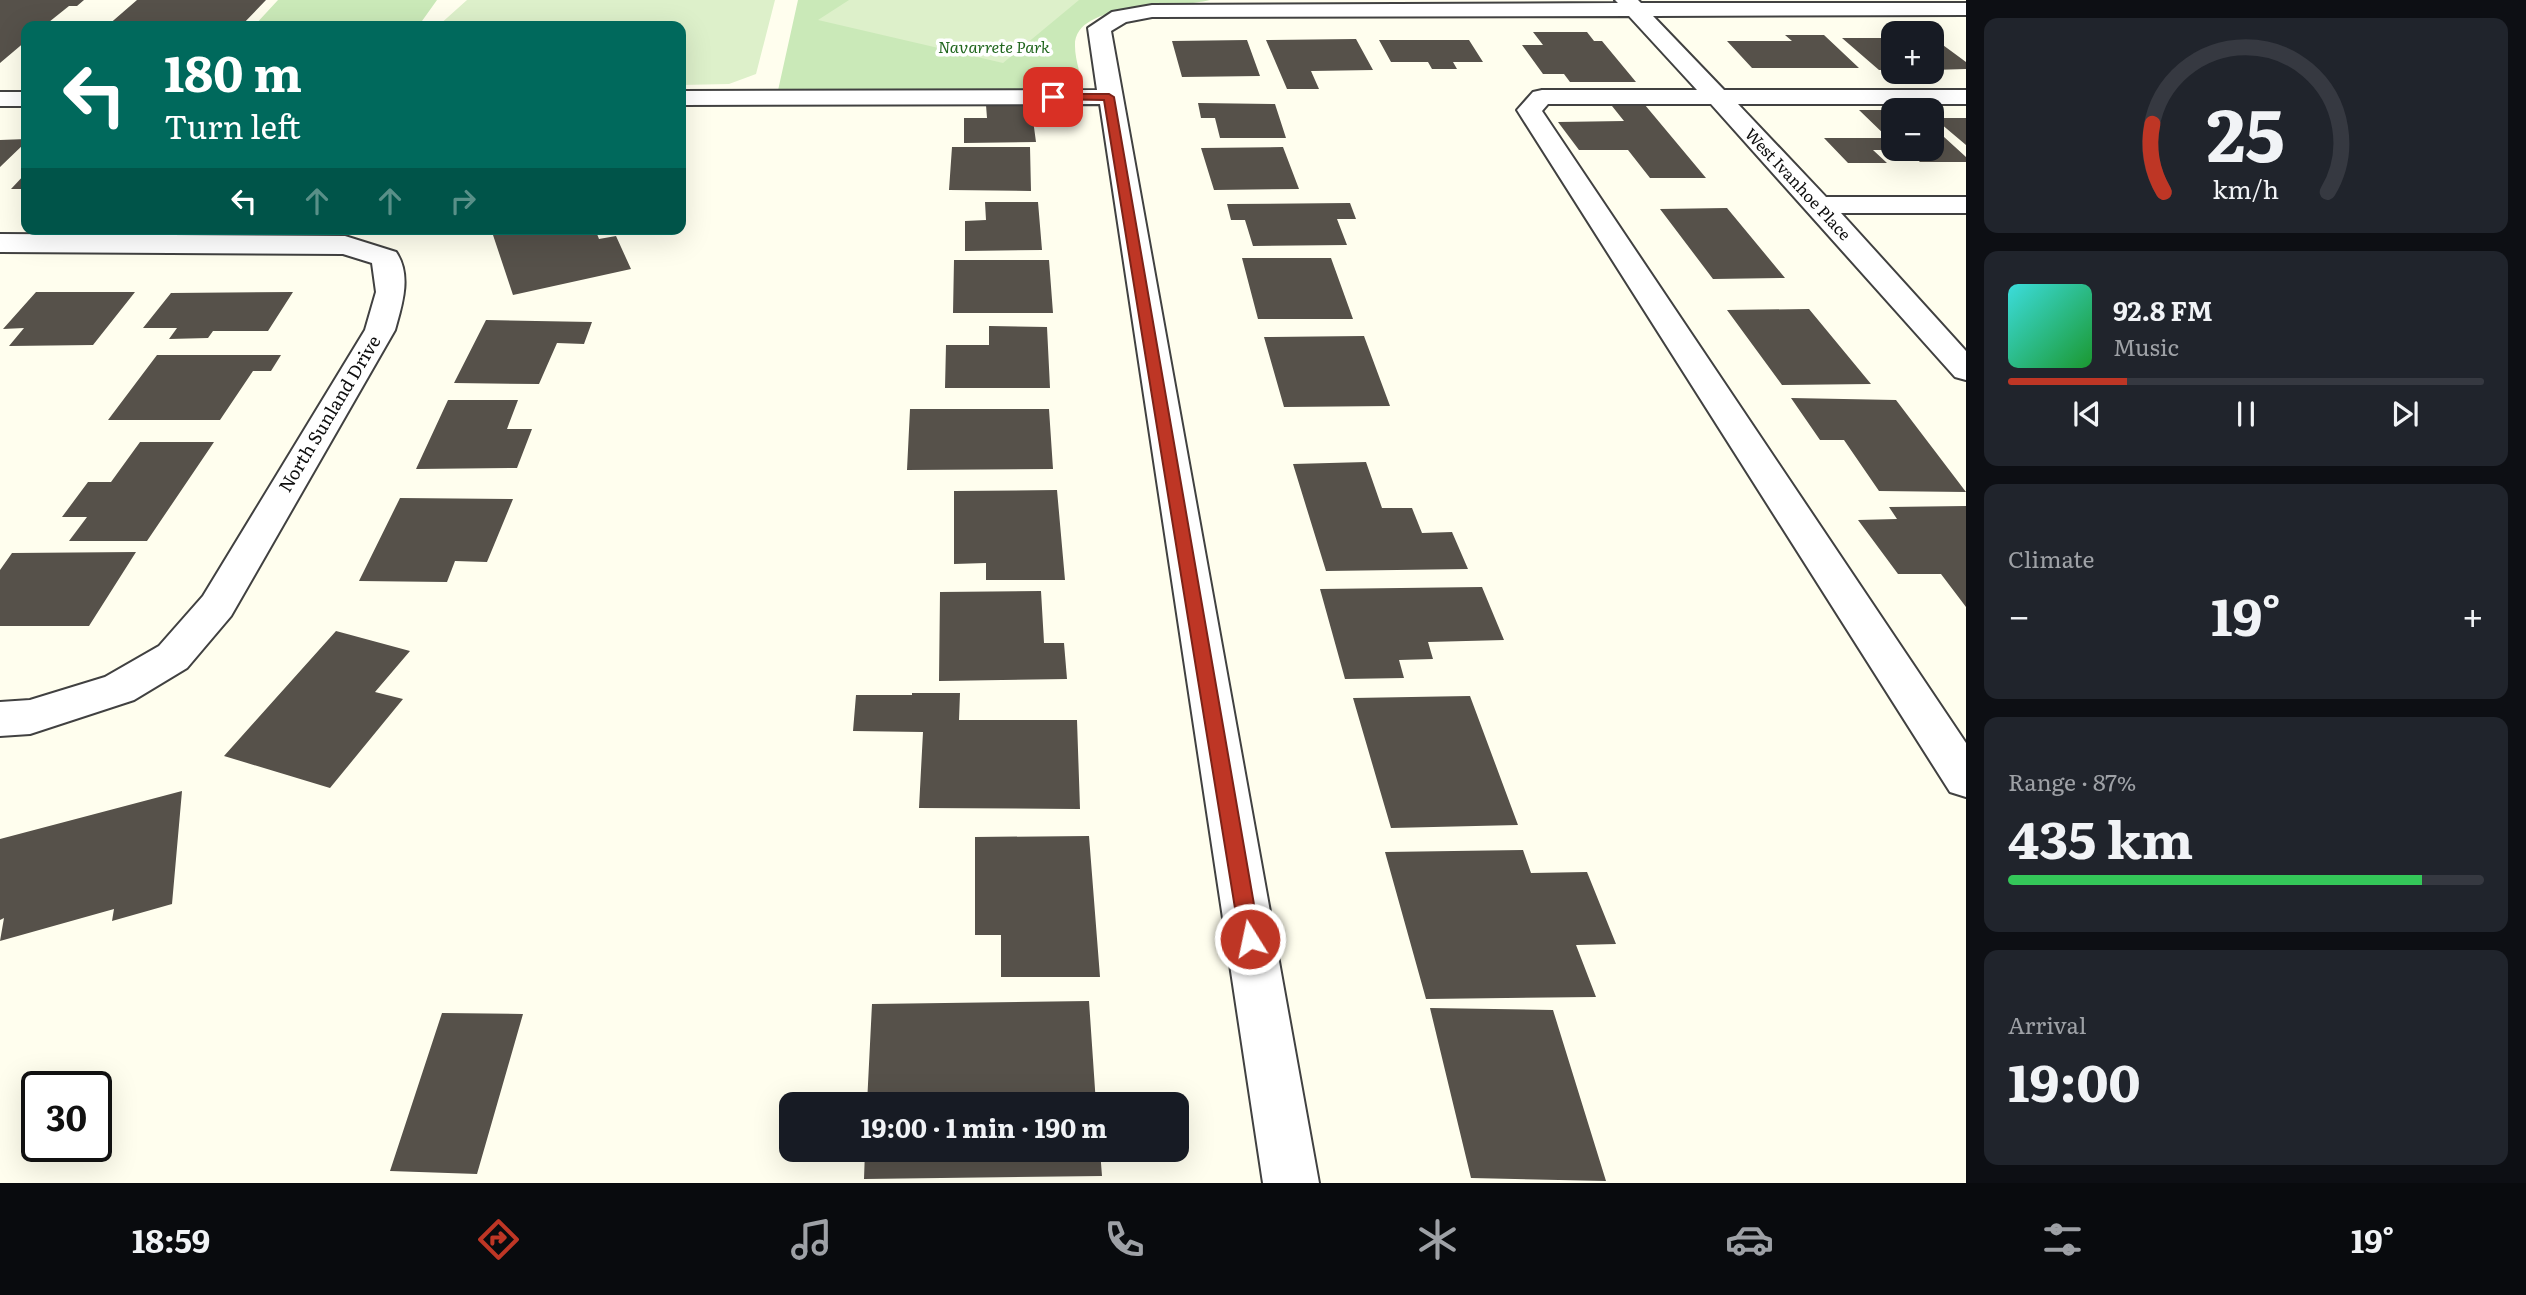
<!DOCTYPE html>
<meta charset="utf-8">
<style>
:root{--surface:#171b24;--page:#20242c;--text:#f1f3f6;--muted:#9ea1a6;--line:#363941;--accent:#be3625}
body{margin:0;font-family:Literata,serif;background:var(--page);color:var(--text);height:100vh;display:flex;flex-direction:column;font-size:26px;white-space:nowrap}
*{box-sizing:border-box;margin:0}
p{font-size:23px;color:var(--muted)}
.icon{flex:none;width:38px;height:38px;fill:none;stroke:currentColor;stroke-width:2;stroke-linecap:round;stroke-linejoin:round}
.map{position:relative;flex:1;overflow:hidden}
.side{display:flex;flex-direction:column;gap:18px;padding:18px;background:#0d0f14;width:560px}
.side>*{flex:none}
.top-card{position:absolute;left:21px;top:21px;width:665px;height:214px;border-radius:14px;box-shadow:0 7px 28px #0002;background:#00695c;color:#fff;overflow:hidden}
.tools{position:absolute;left:1881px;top:21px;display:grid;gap:14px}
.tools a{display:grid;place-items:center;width:63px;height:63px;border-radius:14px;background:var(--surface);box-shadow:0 7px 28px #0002;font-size:35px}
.speed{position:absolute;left:21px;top:1071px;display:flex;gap:14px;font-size:35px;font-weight:700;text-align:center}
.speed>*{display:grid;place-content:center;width:91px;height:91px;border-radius:50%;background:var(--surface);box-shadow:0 7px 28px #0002;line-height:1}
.speed .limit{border:4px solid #111;border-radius:10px;background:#fff;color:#111}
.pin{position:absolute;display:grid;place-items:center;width:60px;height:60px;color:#fff;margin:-30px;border-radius:14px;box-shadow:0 4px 10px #0006}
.me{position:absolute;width:77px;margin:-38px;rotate:350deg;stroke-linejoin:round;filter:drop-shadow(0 0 5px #0008)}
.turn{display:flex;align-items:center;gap:24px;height:147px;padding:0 28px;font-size:32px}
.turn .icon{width:91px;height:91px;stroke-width:2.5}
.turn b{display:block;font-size:49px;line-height:60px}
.lanes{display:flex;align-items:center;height:66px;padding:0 28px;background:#0003;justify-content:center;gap:35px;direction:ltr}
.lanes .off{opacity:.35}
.big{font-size:52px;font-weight:700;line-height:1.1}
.side .card{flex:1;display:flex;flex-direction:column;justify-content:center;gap:10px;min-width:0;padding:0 24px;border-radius:14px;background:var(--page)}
.side .dial{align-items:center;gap:0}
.dial svg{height:182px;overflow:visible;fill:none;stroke:var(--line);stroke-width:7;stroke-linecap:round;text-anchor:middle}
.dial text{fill:var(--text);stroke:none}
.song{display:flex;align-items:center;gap:21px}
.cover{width:84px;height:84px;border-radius:10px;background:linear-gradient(135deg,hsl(180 70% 55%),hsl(130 70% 35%))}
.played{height:7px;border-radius:4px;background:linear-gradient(90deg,var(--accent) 25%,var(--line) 25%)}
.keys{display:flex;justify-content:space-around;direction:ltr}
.heat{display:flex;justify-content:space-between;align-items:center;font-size:38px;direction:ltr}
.charge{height:10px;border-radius:5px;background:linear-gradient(90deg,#34c759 87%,var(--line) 0)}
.trip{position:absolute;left:779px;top:1092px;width:410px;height:70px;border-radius:14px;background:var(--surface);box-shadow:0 7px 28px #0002;font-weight:700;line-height:70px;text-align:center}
.dock{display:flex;height:112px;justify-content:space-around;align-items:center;background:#090b0e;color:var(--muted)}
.dock .icon{width:49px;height:49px}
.dock .on{color:var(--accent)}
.dock b{font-size:32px;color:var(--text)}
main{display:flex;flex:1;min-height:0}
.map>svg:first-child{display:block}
.green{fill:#cae9b8}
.pitch{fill:#ddf0ca}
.building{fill:#56514a}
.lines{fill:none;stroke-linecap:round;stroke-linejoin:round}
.minor-casing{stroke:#414141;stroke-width:4}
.minor{fill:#fff;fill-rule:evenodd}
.route{fill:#be3625;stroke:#7c2318;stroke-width:2}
.labels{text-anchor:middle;stroke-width:7;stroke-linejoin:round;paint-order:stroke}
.far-park-label{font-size:16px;font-style:italic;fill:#21661e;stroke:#fff}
.far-street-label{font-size:16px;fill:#0e0e0e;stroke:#fff}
.street-label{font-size:18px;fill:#0e0e0e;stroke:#fff}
</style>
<main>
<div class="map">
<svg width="1966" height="1183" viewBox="0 0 1966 1183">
<rect width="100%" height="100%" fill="#fffeee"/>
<path class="green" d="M 278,0 L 437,0 L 422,21 L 388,26 L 254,26 Z
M 798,0 L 1210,0 C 1177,9 1074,0 1075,46 C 1075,61 1082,78 1084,93 L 777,95 Z"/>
<path class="pitch" d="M 467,0 L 775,0 L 756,74 L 729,84 L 681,85 L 681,26 L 438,26 Z
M 849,0 L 1079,0 L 1003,63 L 818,20 Z"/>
<path class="building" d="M 0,0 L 84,0 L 77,6 L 69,6 L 44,26 L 26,26 L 26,41 L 0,63 Z
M 137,0 L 266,0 L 241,26 L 107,26 Z
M 1533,32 L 1587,32 L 1594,41 L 1602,41 L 1636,82 L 1570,82 L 1564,74 L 1543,74 L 1522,45 L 1543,45 Z
M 1785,35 L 1824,35 L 1859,68 L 1752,68 L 1727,41 L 1792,41 Z
M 1932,37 L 1966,62 L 1966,69 L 1932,70 Z
M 1842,38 L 1894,38 L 1894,70 L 1879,70 Z
M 1356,39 L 1373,70 L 1311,71 L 1319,89 L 1287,89 L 1266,40 Z
M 1247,40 L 1260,76 L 1182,77 L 1172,41 Z
M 1379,40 L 1469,40 L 1483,62 L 1453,62 L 1457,69 L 1432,69 L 1428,62 L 1391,62 Z
M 1198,103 L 1275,104 L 1286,138 L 1220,138 L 1215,118 L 1201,118 Z
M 986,105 L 1031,105 L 1036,142 L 964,143 L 964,118 L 987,118 Z
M 1645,105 L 1706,178 L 1650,178 L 1628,150 L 1579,150 L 1558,122 L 1624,121 L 1612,106 Z
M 1859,110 L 1894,110 L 1894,150 L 1873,150 L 1887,163 L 1848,163 L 1824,138 L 1888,138 Z
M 1934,118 L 1966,118 L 1966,145 Z
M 1932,126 L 1966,157 L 1966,162 L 1920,162 L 1906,149 L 1932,149 Z
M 26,139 L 26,142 L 0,167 L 0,140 Z
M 952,147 L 1030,147 L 1031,191 L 949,190 Z
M 1283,147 L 1299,189 L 1214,190 L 1201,148 Z
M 26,173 L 26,189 L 11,189 Z
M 985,202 L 1038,202 L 1042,250 L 965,251 L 965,221 L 986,220 Z
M 1350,203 L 1356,219 L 1337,219 L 1347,245 L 1253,246 L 1245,220 L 1231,220 L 1227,204 Z
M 1727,208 L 1785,278 L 1713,279 L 1660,209 Z
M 491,229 L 595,229 L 599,239 L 616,236 L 631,269 L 513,295 Z
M 1242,258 L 1331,258 L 1353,319 L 1258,319 Z
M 954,260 L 1049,260 L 1053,313 L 953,313 Z
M 36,292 L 135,292 L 93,345 L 9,346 L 24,328 L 3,329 Z
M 293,292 L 268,331 L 213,331 L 208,338 L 169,339 L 177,328 L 143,328 L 171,293 Z
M 1809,309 L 1871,384 L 1782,385 L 1727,310 Z
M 486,320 L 592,322 L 584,344 L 557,343 L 539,384 L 454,383 Z
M 989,326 L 1047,327 L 1050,388 L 945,388 L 946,345 L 989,345 Z
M 1364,336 L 1390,406 L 1284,407 L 1264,337 Z
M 157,355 L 281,355 L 271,371 L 253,371 L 220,420 L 108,420 Z
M 1791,398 L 1896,400 L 1966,492 L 1879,491 L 1844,440 L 1820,440 Z
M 448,400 L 518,400 L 507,429 L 532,429 L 517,468 L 416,469 Z
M 910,409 L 1049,409 L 1053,469 L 907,470 Z
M 140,442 L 214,442 L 147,541 L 69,541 L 87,517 L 62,517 L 88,482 L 111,482 Z
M 1366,462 L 1382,508 L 1412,508 L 1422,533 L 1452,532 L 1468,569 L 1326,571 L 1293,464 Z
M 1057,490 L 1065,580 L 986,580 L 986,563 L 954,564 L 954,491 Z
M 400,498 L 513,499 L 487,562 L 455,561 L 447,582 L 359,581 Z
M 1966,506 L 1966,607 L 1941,574 L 1898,574 L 1858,520 L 1897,519 L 1889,507 Z
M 136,552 L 89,626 L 0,626 L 0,570 L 12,553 Z
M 1482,587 L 1504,640 L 1428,642 L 1433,659 L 1399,660 L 1404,678 L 1345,679 L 1320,589 Z
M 1041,591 L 1044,643 L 1064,643 L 1067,679 L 939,681 L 940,592 Z
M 336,631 L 410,651 L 375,692 L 403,699 L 330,788 L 224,756 Z
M 912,693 L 960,693 L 959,720 L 1077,720 L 1080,809 L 919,808 L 923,732 L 853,731 L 856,695 L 912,695 Z
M 1470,696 L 1518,825 L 1391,828 L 1353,698 Z
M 182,791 L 172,904 L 112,921 L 114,909 L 0,941 L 4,918 L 0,920 L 0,839 Z
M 1089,836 L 1100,977 L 1001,977 L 1001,935 L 975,935 L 975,837 Z
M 1523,850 L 1531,873 L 1587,872 L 1616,944 L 1576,945 L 1596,997 L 1426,999 L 1385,852 Z
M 1089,1001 L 1096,1104 L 867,1104 L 872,1004 Z
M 1430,1008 L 1553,1010 L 1606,1181 L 1471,1178 Z
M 442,1013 L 523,1014 L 477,1174 L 390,1171 Z
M 865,1150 L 1100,1150 L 1102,1176 L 864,1179 Z"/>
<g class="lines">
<g class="minor-casing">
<path id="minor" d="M 1615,0 L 1638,0 L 1641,3 L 1966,3 L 1966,15 L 1653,16 L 1724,90 L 1966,90 L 1966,104 L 1738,104 L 1826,197 L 1966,197 L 1966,213 L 1841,213 L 1966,351 L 1966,380 L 1955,377 L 1711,104 L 1548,104 L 1542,111 L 1966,743 L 1966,797 L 1950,792 L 1517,110 L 1533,92 L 1542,90 L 1697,90 L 1629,16 L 1152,17 L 1126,22 L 1111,31 L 1319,1183 L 1263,1183 L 1100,104 L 681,105 L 681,91 L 1097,90 L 1088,28 L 1112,12 L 1152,5 L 1618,3 Z
M 0,92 L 26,92 L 26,106 L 0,106 Z
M 0,234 L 345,236 L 396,252 C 412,275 402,305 395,330 L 231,616 L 187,668 L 134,700 L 30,734 L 0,736 L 0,702 L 30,700 L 105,677 L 159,646 L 203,596 L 365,330 L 376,292 L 372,263 L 343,254 L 0,252 Z"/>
</g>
<use href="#minor" class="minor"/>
</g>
<path class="route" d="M 1053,94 L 1109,94 L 1114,97 L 1260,939 L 1257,945 L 1250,948 L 1243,945 L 1240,939 L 1104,100 L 1049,99 Z"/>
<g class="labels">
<g class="far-park-label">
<text x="994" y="53">Navarrete Park</text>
</g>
<g class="far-street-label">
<text transform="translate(1798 184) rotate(47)" y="6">West Ivanhoe Place</text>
</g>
<g class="street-label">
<text transform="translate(330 414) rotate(-59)" y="6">North Sunland Drive</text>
</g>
</g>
</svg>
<div class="tools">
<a>+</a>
<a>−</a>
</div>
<div class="speed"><div class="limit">30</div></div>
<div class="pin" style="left:1053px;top:97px;background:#d93025"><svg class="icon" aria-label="arrive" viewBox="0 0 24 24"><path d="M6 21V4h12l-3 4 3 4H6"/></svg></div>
<svg class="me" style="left:1250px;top:939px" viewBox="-20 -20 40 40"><circle r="17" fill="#be3625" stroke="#fff" stroke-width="3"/><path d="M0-11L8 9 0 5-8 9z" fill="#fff"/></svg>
<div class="trip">19:00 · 1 min · 190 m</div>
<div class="top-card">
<div class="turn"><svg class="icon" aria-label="left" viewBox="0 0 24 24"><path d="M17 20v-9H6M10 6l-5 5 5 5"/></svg><div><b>180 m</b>Turn left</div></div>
<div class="lanes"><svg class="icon" aria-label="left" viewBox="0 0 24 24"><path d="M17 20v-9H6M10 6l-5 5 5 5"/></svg><svg class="icon off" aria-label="ahead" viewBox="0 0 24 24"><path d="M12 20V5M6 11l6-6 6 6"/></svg><svg class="icon off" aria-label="ahead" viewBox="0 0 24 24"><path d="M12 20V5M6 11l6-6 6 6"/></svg><svg class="icon off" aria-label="right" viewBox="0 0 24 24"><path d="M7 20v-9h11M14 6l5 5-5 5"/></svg></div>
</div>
</div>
<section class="side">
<div class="card dial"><svg viewBox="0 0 100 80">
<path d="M14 69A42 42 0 1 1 86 69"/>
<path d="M14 69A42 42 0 0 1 9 39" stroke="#be3625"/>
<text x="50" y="56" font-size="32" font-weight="700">25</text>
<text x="50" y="72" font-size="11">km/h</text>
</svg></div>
<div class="card">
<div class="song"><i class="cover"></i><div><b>92.8 FM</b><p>Music</p></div></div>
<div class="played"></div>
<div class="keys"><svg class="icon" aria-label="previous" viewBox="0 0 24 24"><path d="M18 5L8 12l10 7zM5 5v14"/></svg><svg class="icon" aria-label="pause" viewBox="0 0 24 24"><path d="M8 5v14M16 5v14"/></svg><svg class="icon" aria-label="next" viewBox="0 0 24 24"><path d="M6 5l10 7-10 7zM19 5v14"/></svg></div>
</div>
<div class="card"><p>Climate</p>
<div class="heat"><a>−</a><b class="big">19°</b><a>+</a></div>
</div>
<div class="card"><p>Range · 87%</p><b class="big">435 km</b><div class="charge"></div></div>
<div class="card"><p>Arrival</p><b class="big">19:00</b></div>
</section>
</main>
<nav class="dock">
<b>18:59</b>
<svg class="icon on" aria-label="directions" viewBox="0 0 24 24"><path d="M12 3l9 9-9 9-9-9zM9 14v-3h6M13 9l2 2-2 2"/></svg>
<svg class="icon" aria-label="music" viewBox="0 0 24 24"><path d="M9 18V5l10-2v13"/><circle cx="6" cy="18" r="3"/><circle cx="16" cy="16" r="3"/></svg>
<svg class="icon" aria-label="phone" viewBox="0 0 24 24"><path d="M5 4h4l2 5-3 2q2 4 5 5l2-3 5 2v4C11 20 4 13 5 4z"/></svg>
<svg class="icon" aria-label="climate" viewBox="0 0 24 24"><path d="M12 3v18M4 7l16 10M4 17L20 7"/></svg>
<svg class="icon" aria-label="car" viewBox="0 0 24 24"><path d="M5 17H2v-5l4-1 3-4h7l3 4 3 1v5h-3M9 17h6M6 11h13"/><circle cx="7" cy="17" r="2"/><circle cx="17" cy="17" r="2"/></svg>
<svg class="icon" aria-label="filters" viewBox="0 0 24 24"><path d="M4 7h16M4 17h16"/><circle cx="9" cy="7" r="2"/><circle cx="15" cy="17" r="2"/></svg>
<b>19°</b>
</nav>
